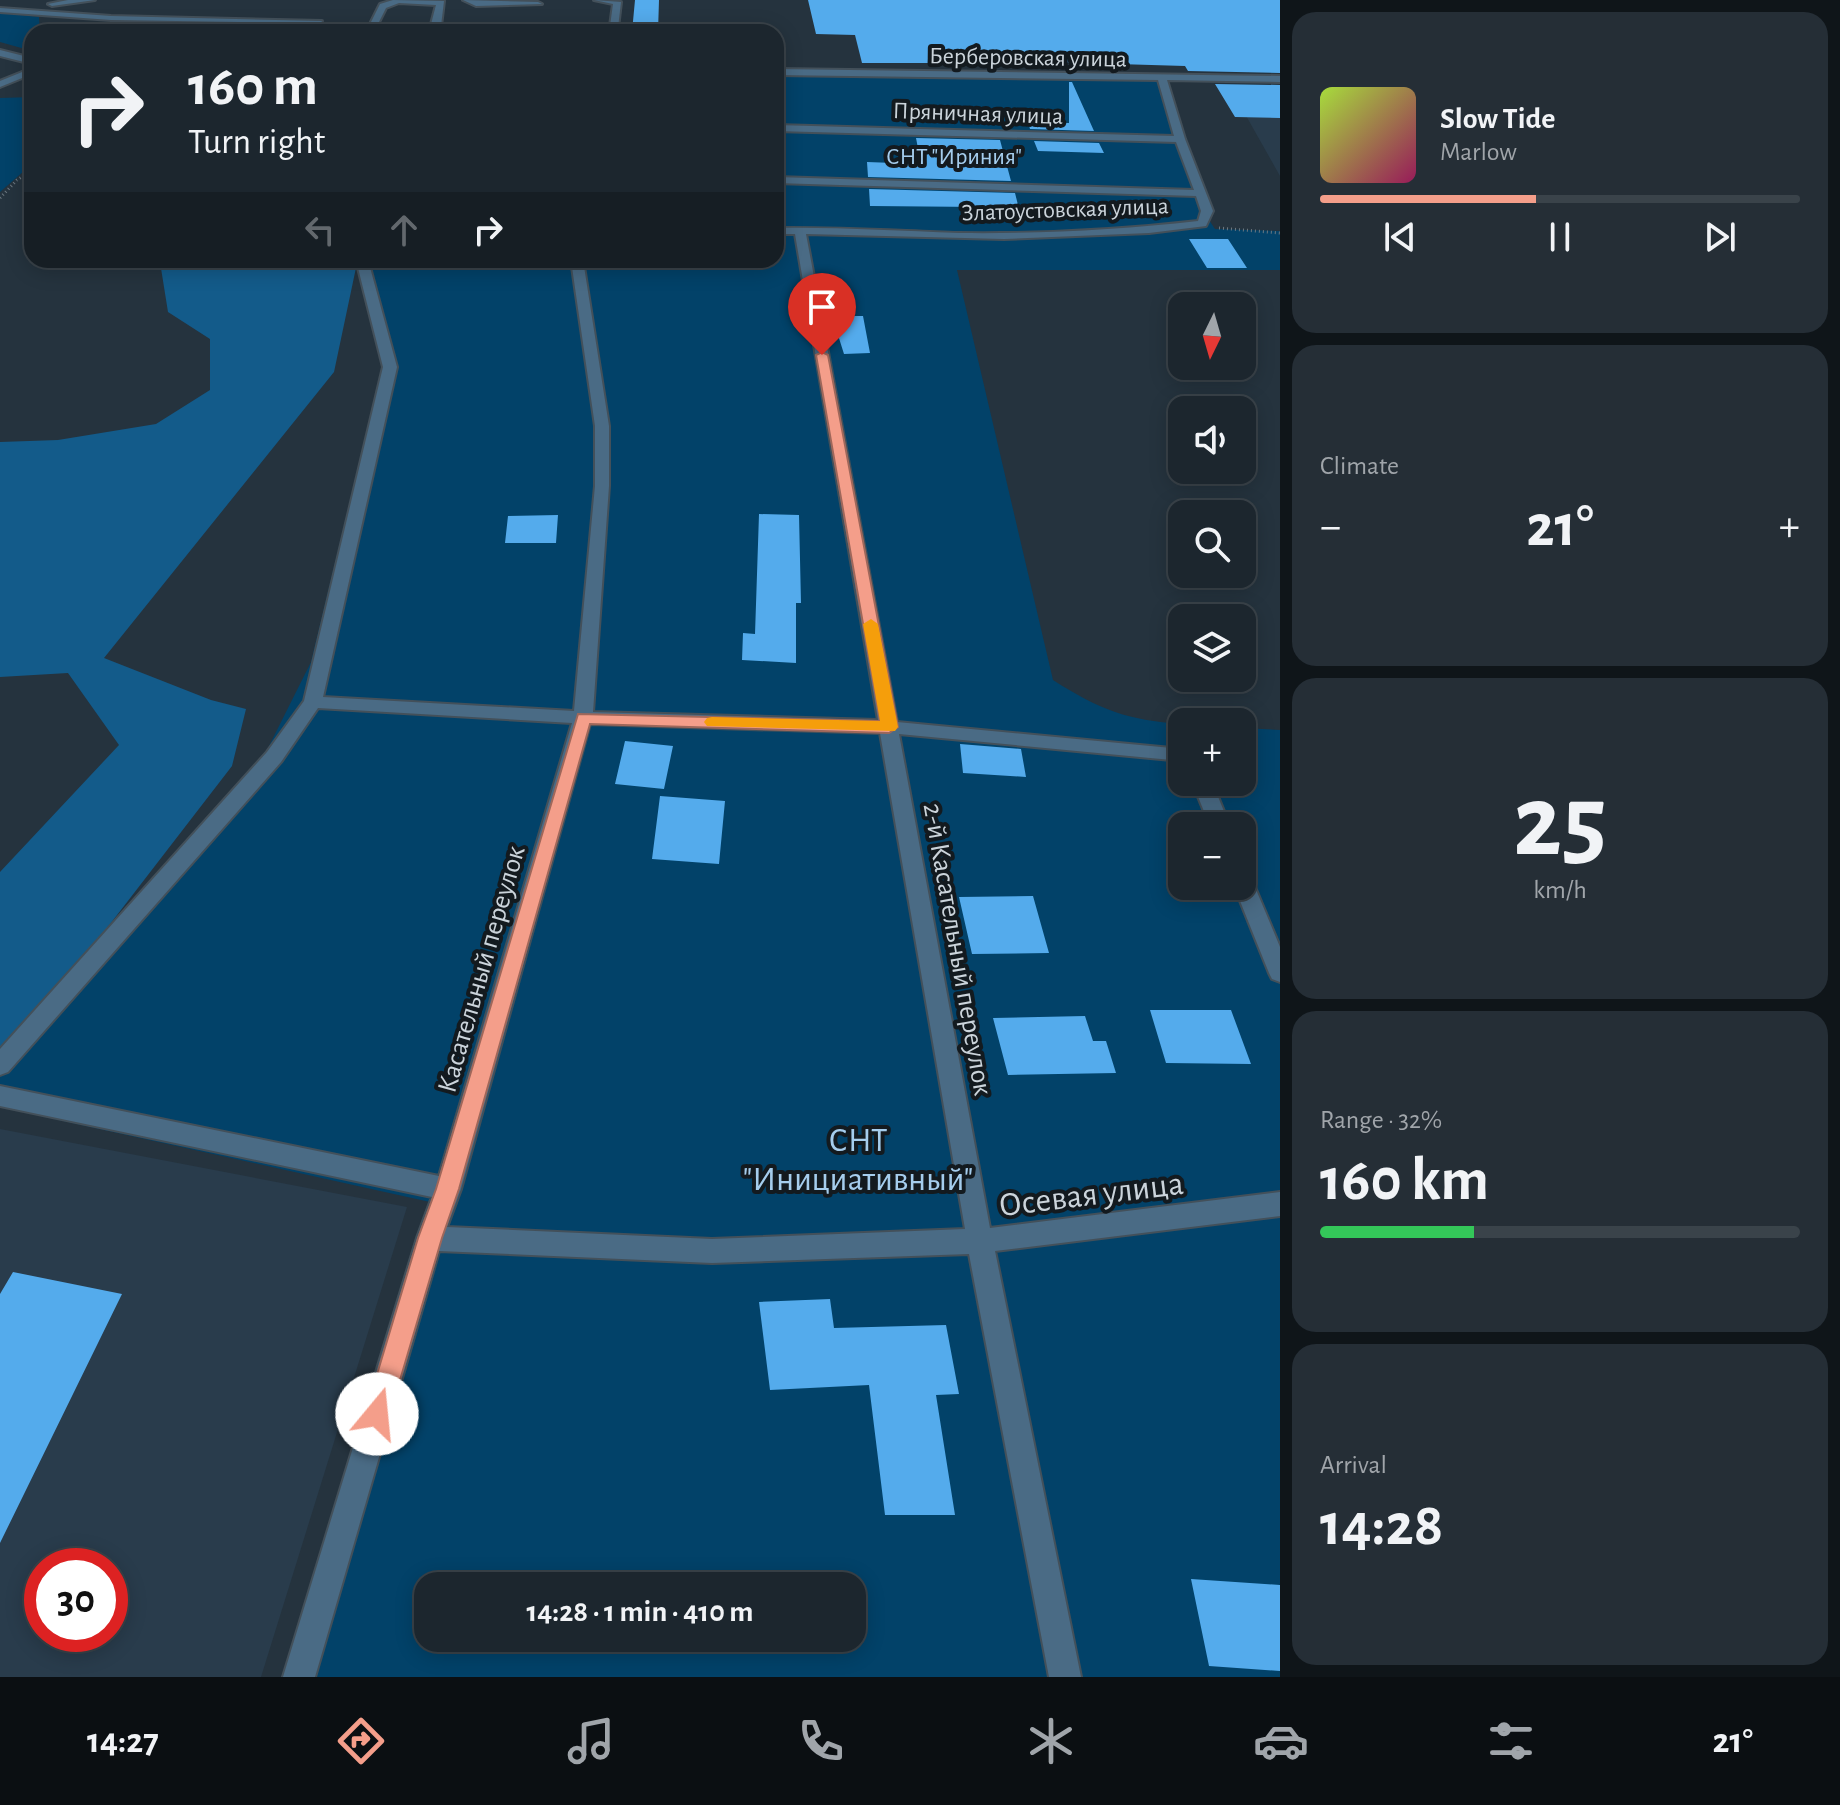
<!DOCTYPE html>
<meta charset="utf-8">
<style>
:root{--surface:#1c262e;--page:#252e36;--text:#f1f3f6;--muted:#a0a5aa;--line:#3a434a;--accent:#f49e8a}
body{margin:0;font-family:"Alegreya Sans",sans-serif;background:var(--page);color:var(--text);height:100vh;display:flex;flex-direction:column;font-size:30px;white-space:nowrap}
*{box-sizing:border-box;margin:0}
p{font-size:26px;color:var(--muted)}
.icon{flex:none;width:44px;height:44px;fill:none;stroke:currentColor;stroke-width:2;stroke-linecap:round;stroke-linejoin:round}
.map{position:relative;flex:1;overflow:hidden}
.side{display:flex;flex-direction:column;gap:12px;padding:12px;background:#0f1519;width:560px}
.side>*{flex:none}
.top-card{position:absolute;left:24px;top:24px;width:760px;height:244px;border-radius:24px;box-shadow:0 4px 20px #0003,0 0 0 2px var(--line);background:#1c262e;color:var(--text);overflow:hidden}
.needle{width:52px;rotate:185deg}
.controls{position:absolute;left:1168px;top:292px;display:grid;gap:16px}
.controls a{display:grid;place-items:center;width:88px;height:88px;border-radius:16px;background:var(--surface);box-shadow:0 4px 20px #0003,0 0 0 2px var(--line);font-size:40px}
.speed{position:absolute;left:24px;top:1548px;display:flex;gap:16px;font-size:40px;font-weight:700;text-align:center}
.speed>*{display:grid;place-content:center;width:104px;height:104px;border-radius:50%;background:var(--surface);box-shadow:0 4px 20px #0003,0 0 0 2px var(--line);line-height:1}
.speed .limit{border:12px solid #d22;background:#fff;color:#111}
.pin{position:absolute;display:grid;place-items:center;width:68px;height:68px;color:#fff;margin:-82px -34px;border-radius:50% 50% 50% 0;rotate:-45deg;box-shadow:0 0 8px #0007}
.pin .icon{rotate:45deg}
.me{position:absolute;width:88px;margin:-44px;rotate:17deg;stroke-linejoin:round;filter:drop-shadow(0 0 6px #0008)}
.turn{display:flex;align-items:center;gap:28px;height:168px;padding:0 32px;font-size:36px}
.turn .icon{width:104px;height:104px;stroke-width:2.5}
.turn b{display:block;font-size:56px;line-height:68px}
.lanes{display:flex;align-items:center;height:76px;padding:0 32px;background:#0003;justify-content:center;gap:40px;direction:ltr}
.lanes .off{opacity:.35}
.big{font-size:60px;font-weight:600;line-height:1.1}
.side .widget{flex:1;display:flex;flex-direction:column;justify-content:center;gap:12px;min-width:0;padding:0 28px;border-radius:24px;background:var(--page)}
.side .dial{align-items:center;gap:0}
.dial b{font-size:104px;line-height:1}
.song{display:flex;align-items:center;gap:24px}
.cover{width:96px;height:96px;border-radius:12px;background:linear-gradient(135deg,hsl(80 70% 55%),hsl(330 70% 35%))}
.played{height:8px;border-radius:4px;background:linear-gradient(90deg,var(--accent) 45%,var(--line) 45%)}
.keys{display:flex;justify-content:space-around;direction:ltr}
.heat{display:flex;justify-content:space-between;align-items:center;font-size:44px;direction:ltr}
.charge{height:12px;border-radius:6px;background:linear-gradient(90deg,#34c759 32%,var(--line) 0)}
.trip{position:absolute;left:414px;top:1572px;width:452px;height:80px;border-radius:24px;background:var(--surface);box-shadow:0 4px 20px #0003,0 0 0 2px var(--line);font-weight:600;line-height:80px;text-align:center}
.tab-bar{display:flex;height:128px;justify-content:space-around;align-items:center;background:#0b0f12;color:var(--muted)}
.tab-bar .icon{width:56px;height:56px}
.tab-bar .current{color:var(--accent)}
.tab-bar b{font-size:36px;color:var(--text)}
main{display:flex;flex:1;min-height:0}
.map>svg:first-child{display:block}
.built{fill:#293c4c;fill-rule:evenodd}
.green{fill:#024269;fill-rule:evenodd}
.forest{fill:#135b8a}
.building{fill:#54abec}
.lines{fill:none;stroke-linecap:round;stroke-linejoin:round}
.minor-casing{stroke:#43505a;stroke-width:4}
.path{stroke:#6c7881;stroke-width:3;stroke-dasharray:1 3;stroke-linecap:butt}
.minor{fill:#4a6b85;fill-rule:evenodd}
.route{fill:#f49e8a;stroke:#9f675a;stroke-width:2}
.slow{fill:#f59e0b}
.labels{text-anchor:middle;stroke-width:8;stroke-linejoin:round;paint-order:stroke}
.far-street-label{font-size:24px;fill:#cbd4db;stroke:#131a1f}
.far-park-label{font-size:24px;fill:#a5cded;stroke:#131a1f}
.street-label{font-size:28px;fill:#cbd4db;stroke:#131a1f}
.near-park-label{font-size:34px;fill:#a5cded;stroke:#131a1f}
.near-street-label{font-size:34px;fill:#cbd4db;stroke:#131a1f}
</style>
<main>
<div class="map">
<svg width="1280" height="1677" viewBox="0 0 1280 1677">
<rect width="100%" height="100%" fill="#25333e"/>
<path class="built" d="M 1236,98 L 1280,99 L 1280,176 Z
M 0,1129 L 407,1207 L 261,1677 L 0,1677 ZM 42,1566 L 110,1566 L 110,1634 L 42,1634 Z"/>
<path class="green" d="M 0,13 L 39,17 L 40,32 L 32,32 L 32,51 L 0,42 Z
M 776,74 L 1159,80 L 1205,214 L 1215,229 L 1280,231 L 1280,270 L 957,270 L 1053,680 C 1100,710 1127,720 1182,724 L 1182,782 L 1242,782 L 1242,728 L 1280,730 L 1280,1677 L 296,1677 L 439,1204 L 0,1107 L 0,1049 L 267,750 L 311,662 L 382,368 L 356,260 L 776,260 ZM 1182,826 L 1242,826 L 1242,886 L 1182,886 ZM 428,1586 L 852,1586 L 852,1638 L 428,1638 Z
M 32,97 L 32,164 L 0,192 L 0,98 Z"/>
<path class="forest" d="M 172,260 L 326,260 L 357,263 L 334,372 L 104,658 L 211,700 L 246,709 L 232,766 L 6,1059 L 0,1059 L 0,872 L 119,745 L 68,673 L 0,677 L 0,442 L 58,440 L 156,424 L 210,390 L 210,339 L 168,312 L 160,262 Z"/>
<path class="building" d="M 635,0 L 659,0 L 658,32 L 632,32 Z
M 808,0 L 1280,0 L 1280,73 L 1188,71 L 1185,66 L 945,59 L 945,63 L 862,63 L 855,35 L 816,34 Z
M 1069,82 L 1072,82 L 1094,131 L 1030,129 L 1028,122 L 1069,123 Z
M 1215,84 L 1280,85 L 1280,118 L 1235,117 Z
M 916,138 L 1000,140 L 1011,181 L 868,177 L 867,162 L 921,164 Z
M 1034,141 L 1099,143 L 1104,153 L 1038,151 Z
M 869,189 L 1015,193 L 1020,213 L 981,211 L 980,207 L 870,206 Z
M 1189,239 L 1228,239 L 1247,268 L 1207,268 Z
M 832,316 L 863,316 L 870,353 L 844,354 Z
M 759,514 L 799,515 L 801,603 L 796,603 L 796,663 L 742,660 L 743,633 L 755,634 Z
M 558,515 L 556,543 L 505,543 L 508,516 Z
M 625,741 L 673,746 L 664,789 L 615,784 Z
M 960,744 L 1021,749 L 1026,777 L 963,773 Z
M 660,796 L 725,801 L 719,864 L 652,859 Z
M 1033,896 L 1049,953 L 972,954 L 959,897 Z
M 1150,1010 L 1231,1010 L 1251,1064 L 1166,1063 Z
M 1085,1016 L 1093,1041 L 1106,1041 L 1116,1073 L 1008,1075 L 993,1018 Z
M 13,1272 L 122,1294 L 0,1543 L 0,1294 Z
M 830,1299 L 834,1328 L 946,1325 L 959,1394 L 936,1395 L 955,1515 L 885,1515 L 869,1385 L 770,1390 L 759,1302 Z
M 1191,1579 L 1280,1585 L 1280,1671 L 1209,1666 Z"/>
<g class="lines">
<g class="minor-casing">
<path id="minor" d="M 68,0 L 95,0 L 52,6 L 48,4 Z
M 393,0 L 444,1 L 441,26 L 610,26 L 613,4 L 594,0 L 621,2 L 618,28 L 614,31 L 441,32 L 430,28 L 436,5 L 399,3 L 386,8 L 374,32 L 366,32 L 380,4 Z
M 463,0 L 538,2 L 542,4 L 476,6 Z
M 0,8 L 111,16 L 322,21 L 315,32 L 307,32 L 312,23 L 111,20 L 0,12 Z
M 0,50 L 32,58 L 32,64 L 0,56 Z
M 32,68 L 32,74 L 0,87 L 0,81 Z
M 776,69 L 1280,76 L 1280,82 L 1167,80 L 1185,139 L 1213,211 L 1206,226 L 1149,233 L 1004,239 L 806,234 L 897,722 L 1182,749 L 1182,761 L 899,734 L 990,1228 L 1280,1192 L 1280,1216 L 995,1251 L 1081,1677 L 1049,1677 L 969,1254 L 712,1263 L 439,1251 L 315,1677 L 283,1677 L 417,1238 L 432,1197 L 0,1106 L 0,1086 L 439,1176 L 572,723 L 318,708 L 281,762 L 8,1072 L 0,1075 L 0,1049 L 267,752 L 304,701 L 383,367 L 356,260 L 368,260 L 397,367 L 323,697 L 574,711 L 595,486 L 595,426 L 571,260 L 583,260 L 609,426 L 609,486 L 593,712 L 878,720 L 795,234 L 776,234 L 776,228 C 837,227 898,231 959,233 C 1038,234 1119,230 1198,221 L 1201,211 L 1196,196 L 776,183 L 776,177 L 1194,190 L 1176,142 L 776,131 L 776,125 L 1174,136 L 1158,80 L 776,75 ZM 590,724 L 880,733 L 965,1229 L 712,1239 L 447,1227 L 461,1189 Z
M 1192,782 L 1212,782 L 1230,826 L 1210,826 Z
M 1242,872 L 1249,875 L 1252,880 L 1280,947 L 1280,982 L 1272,979 L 1269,973 L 1234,886 L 1242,886 Z"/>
</g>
<path class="path" d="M 0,198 L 17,180 L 32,171
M 1219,228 L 1280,233"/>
<use href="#minor" class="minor"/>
</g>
<path class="route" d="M 822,352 L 828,355 L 898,727 L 889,733 L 590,724 L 459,1189 L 442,1238 L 390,1414 L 386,1423 L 377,1426 L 368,1423 L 365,1414 L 418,1238 L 436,1189 L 578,714 L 880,721 L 816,355 Z"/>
<path class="slow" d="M 871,619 L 878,624 L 898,727 L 895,731 L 707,726 L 704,722 L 707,718 L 712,717 L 880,721 L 863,624 Z"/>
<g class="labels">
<g class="far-street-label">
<text transform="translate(1028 57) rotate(1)" y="8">Берберовская улица</text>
<text transform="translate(978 113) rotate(2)" y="8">Пряничная улица</text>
<text transform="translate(1065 209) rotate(-2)" y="8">Златоустовская улица</text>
</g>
<g class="far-park-label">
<text x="954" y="164">СНТ "Ириния"</text>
</g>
<g class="street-label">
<text transform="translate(959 949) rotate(80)" y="10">2-й Касательный переулок</text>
<text transform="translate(480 969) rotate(-74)" y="10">Касательный переулок</text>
</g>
<g class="near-park-label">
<text x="858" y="1151">СНТ<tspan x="858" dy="39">"Инициативный"</tspan></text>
</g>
<g class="near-street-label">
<text transform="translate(1091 1193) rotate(-7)" y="12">Осевая улица</text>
</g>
</g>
</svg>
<div class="controls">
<a><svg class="needle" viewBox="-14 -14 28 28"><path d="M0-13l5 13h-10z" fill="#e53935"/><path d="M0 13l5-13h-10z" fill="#a0a5aa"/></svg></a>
<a><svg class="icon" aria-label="sound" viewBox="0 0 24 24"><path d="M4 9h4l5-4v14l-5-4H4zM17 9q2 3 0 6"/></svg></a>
<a><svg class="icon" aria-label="search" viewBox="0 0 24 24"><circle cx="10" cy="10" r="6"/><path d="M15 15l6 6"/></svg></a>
<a><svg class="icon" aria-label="layers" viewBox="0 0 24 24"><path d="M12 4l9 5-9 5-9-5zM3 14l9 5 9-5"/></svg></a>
<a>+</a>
<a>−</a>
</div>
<div class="speed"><div class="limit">30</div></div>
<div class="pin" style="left:822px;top:355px;background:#d93025"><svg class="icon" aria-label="arrive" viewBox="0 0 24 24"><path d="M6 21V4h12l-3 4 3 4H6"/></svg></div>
<svg class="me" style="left:377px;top:1414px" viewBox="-20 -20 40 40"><circle r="19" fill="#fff"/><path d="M0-13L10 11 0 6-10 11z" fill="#f49e8a"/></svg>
<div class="trip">14:28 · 1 min · 410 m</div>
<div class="top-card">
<div class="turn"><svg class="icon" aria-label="right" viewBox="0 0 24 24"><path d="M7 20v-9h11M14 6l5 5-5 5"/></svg><div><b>160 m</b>Turn right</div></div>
<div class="lanes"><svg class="icon off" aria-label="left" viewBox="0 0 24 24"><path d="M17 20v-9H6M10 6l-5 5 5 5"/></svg><svg class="icon off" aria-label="ahead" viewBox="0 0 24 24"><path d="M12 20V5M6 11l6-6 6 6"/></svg><svg class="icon" aria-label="right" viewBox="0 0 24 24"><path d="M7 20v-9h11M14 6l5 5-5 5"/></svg></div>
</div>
</div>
<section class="side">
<div class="widget">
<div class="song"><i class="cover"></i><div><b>Slow Tide</b><p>Marlow</p></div></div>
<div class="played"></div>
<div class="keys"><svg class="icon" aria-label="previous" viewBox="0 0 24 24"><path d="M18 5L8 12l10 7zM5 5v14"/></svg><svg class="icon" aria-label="pause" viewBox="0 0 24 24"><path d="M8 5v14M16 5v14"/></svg><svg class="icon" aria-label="next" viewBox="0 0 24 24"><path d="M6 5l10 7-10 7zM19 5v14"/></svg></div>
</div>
<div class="widget"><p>Climate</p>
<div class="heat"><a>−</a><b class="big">21°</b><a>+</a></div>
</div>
<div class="widget dial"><b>25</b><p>km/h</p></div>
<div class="widget"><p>Range · 32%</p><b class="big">160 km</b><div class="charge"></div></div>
<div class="widget"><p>Arrival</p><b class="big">14:28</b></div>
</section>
</main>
<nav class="tab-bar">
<b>14:27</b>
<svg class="icon current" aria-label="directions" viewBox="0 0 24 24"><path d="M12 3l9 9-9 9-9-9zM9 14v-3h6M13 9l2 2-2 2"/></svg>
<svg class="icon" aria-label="music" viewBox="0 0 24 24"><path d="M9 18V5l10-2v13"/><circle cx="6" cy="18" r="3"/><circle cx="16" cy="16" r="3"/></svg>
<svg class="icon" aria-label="phone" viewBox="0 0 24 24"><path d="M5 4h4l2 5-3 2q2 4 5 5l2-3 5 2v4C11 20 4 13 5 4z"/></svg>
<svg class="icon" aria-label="climate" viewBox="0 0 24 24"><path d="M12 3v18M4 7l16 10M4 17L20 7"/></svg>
<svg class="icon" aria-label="car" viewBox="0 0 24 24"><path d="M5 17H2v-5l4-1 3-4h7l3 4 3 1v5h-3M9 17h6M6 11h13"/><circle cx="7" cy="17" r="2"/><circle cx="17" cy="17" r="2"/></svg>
<svg class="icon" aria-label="filters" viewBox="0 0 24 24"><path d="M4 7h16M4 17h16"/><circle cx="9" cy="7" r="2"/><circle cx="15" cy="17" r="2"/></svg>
<b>21°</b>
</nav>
